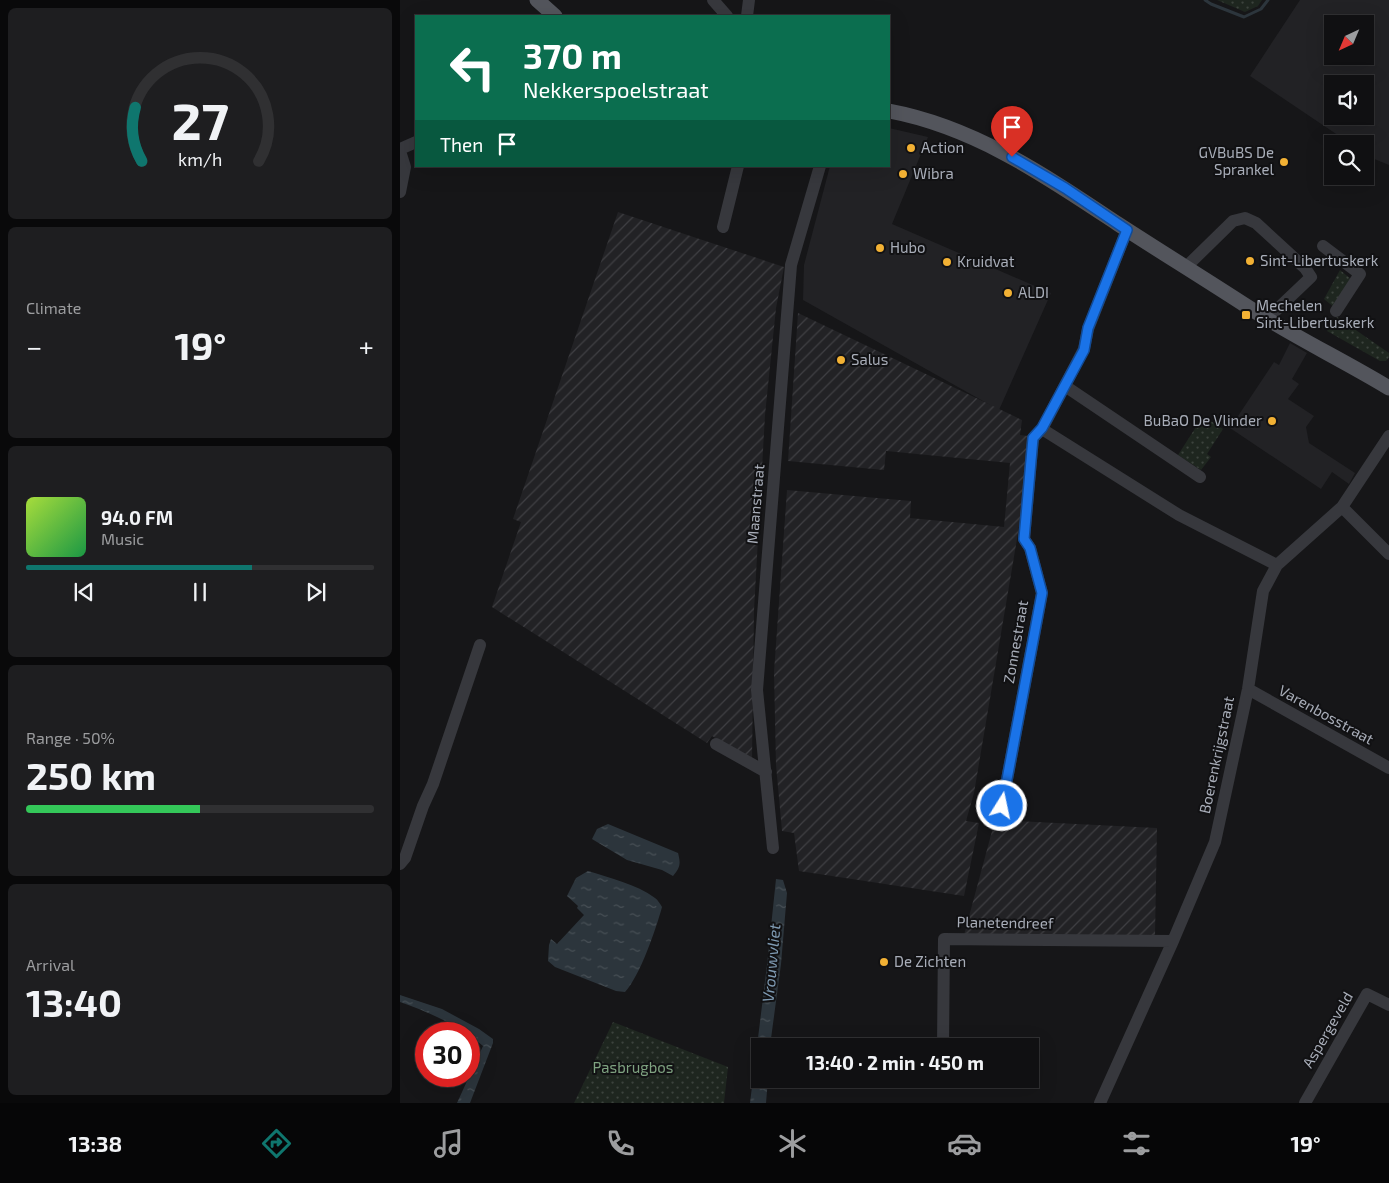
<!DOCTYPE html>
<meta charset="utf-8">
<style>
:root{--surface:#101012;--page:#1e1e20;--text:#f1f3f6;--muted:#9c9d9f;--line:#303032;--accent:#0f766e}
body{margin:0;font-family:"Exo 2",sans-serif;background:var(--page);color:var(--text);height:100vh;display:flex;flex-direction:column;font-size:19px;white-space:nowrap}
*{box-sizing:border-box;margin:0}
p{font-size:16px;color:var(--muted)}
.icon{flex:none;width:28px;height:28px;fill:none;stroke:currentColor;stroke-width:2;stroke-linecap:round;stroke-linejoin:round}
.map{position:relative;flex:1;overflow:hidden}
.panel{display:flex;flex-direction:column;gap:8px;padding:8px;background:#09090a;width:400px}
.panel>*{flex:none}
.top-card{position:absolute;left:15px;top:15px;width:475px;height:152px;border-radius:0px;box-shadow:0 5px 20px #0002,0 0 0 1px var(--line);background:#0b6e4f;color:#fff;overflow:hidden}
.needle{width:32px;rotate:224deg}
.buttons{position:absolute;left:924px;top:15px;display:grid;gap:10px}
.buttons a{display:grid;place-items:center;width:50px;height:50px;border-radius:0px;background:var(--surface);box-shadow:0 5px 20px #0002,0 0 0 1px var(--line);font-size:25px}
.speed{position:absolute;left:15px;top:1022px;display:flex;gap:10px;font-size:25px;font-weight:700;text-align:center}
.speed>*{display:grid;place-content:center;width:65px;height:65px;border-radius:50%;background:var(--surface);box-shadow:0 5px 20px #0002,0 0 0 1px var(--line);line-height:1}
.speed .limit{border:8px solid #d22;background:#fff;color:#111}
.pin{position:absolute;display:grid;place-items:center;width:42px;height:42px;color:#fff;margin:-51px -21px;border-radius:50% 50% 50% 0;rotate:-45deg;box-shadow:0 0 5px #0007}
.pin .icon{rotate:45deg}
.me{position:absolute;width:55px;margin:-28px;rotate:10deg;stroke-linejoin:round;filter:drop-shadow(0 0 4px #0008)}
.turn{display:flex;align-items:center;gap:18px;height:105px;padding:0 25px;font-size:22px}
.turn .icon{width:65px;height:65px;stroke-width:2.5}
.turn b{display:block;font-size:35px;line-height:42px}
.then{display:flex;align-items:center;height:48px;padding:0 25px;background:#0003;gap:10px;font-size:19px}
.big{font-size:38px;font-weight:700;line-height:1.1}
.panel .tile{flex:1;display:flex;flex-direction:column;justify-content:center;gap:8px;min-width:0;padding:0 18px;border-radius:8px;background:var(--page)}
.panel .dial{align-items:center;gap:0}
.dial svg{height:130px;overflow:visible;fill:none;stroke:var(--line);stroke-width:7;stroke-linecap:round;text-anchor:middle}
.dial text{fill:var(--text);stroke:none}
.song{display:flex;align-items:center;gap:15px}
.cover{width:60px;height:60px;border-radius:8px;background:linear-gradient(135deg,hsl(80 70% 55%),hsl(140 70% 35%))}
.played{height:5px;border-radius:2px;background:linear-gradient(90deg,var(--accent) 65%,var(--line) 65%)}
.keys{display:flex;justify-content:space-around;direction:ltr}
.heat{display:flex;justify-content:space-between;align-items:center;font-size:28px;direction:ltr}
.charge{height:8px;border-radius:4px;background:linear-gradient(90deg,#34c759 50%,var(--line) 0)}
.trip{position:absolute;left:351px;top:1038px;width:288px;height:50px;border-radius:0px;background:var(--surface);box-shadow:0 5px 20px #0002,0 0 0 1px var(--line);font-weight:700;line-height:50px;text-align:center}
.menu{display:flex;height:80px;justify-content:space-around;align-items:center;background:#060607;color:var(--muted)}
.menu .icon{width:35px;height:35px}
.menu .on{color:var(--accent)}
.menu b{font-size:22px;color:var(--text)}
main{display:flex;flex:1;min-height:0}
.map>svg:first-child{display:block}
.built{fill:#222225;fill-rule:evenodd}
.industrial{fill:url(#industrial-furrows)}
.grass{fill:url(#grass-dots)}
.water{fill:url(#water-ripples)}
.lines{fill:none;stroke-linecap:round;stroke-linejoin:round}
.stream{stroke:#2c353c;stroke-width:3}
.minor{stroke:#37383d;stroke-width:12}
.major{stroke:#53555c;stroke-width:15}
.route-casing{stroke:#114b97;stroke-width:12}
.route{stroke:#1a73e8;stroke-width:9}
.poi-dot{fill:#f2b134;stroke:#111113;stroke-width:2}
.labels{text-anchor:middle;stroke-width:4;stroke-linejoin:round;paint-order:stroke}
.poi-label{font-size:15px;fill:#a8adb8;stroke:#111113;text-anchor:start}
.street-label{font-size:15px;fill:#a8adb8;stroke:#111113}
.park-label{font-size:15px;fill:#7fa381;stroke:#111113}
.water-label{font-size:16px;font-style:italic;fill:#7f9bb3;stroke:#111113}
</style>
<main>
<section class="panel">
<div class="tile dial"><svg viewBox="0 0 100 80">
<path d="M14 69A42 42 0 1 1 86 69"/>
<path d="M14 69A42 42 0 0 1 10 36" stroke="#0f766e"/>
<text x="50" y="56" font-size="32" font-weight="700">27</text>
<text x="50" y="72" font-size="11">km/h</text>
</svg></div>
<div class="tile"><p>Climate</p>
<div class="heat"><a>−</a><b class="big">19°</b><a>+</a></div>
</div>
<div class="tile">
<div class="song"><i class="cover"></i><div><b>94.0 FM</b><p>Music</p></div></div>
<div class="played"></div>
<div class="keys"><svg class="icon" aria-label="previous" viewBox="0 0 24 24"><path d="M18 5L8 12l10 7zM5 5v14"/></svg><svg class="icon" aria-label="pause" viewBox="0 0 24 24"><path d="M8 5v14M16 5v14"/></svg><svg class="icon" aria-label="next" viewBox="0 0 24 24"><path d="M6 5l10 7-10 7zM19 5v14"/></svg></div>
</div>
<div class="tile"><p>Range · 50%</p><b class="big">250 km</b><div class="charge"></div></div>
<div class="tile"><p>Arrival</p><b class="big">13:40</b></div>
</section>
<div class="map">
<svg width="989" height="1103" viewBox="0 0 989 1103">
<defs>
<pattern id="industrial-furrows" width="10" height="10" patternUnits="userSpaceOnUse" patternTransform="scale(1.25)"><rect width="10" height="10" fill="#222225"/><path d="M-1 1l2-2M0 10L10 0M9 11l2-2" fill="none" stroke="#3f3f43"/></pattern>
<pattern id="grass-dots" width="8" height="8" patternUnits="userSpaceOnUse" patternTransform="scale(1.25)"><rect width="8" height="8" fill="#1e261f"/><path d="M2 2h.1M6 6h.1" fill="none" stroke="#3c433d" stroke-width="1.8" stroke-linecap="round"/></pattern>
<pattern id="water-ripples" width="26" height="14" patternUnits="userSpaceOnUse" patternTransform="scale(1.25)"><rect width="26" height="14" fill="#2c353c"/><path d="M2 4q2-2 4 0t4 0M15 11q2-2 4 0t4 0" fill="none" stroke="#485056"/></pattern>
</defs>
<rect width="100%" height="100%" fill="#161618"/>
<path class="built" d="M 900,0 L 989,0 L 989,165 L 972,158 L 965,153 L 965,144 L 951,144 L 850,76 ZM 932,24 L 965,24 L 965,56 L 932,56 ZM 932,84 L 965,84 L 965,116 L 932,116 Z
M 489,128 L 528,137 L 492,224 L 651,293 L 599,410 L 403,300 L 404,265 L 430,166 L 489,166 Z
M 890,343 L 907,353 L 892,379 L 899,384 L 888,399 L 914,416 L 906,427 L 909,443 L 955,473 L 949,484 L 932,472 L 921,489 L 830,428 L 874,362 L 879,365 Z"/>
<path class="industrial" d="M 218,212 L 384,267 L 376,308 L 365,415 L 354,610 L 352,759 L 312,736 L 307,743 L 92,607 L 121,522 L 113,519 Z
M 398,313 L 622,420 L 620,435 L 628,436 L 619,527 L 574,793 L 566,821 L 579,823 L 564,896 L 399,871 L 394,833 L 382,831 L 376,765 L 374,672 L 387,490 L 511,501 L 510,518 L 604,527 L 610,463 L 486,451 L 484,470 L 388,461 Z
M 595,820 L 757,828 L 755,935 L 564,935 Z"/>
<path class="grass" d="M 817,0 L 862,0 L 858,6 L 845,12 Z
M 940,270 L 952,280 L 935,308 L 924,299 Z
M 937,317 L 989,353 L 989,357 L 986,361 L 980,361 L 927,331 Z
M 803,416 L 823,429 L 807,454 L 811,457 L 801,470 L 778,455 Z
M 213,1022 L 328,1067 L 324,1103 L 174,1103 Z"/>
<path class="water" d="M 208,824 L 278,853 C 281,864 280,868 273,876 L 262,870 L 227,860 L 192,839 L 197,829 Z
M 188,871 C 210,878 236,884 255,898 C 258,900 260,904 262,907 C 256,929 240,976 225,992 L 216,991 L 155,967 L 148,961 L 149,945 L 151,939 L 157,944 L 184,915 L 177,908 L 178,906 L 167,896 L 176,878 Z
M 376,879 L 383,880 L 387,893 L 381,964 L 370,1046 L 360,1046 L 360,1079 L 368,1079 L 366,1103 L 350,1103 L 367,965 Z
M 0,995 L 42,1009 L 79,1029 L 93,1039 L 93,1043 L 70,1103 L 57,1103 L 83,1046 C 62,1027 29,1012 0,1002 Z"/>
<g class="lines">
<path class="stream" d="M 805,0 L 811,4 L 844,17 L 861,9 L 868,0"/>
<path class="minor" d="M 313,0 L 327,16
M 347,16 L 349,0
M 0,149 L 16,142
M 0,151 L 5,167 L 0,192
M 323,227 L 338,166
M 923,246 L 960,274 L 936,311
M 786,267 L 833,221 L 845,218 L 856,223 L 905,268 L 911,277 L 867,319
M 665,386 L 800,477
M 642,429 L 779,515 L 877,565
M 942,507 L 989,554
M 848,689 L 989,768
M 316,744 L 366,772
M 602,806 L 642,593 L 630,548 L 624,539 L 633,438 L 642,429 L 684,349 L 688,329 L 727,230
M 373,848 L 357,690 L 391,265 L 420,166
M 0,864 L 5,858 L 23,806 L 33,784 L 80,645
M 543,1046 L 544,939 L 773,941
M 700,1103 L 773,941 L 815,842 L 848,689 L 863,591 L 877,565 L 942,507 L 989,436
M 905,1103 L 967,994 L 989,1005"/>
<path class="major" d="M 137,0 L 155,16
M 489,111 C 575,127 646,176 718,224 C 761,252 805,279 848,307 C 894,337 943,360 989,388"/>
</g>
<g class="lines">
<g class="route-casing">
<path id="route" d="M 602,806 L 642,593 L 630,548 L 624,539 L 633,438 L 642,428 L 684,350 L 688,328 L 727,230 L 665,188 L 612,157"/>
</g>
<use href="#route" class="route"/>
</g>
<g class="poi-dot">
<circle cx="511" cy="148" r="5"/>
<circle cx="884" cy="162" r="5"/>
<circle cx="503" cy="174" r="5"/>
<circle cx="480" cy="248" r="5"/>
<circle cx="850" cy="261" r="5"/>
<circle cx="547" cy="262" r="5"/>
<circle cx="608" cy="293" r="5"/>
<rect x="841" y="310" width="10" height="10" rx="2.5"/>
<circle cx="441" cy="360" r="5"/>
<circle cx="872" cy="421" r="5"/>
<circle cx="484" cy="962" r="5"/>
</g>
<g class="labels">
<g class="poi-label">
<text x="521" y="153">Action</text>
<text x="874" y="158" text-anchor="end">GVBuBS De<tspan x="874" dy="17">Sprankel</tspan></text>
<text x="513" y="179">Wibra</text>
<text x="490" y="253">Hubo</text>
<text x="860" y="266">Sint-Libertuskerk</text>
<text x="557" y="267">Kruidvat</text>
<text x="618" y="298">ALDI</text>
<text x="856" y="311">Mechelen<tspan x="856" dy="17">Sint-Libertuskerk</tspan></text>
<text x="451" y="365">Salus</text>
<text x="862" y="426" text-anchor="end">BuBaO De Vlinder</text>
<text x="494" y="967">De Zichten</text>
</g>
<g class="street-label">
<text transform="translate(356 504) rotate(-85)" y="5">Maanstraat</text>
<text transform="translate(616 642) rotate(-80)" y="5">Zonnestraat</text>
<text transform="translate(926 715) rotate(29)" y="5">Varenbosstraat</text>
<text transform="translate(817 755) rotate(-78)" y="5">Boerenkrijgstraat</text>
<text transform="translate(605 923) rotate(1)" y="5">Planetendreef</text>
<text transform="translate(928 1030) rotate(-60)" y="5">Aspergeveld</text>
</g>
<g class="park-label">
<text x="233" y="1073">Pasbrugbos</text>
</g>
<g class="water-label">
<text transform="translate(371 963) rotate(-85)" y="6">Vrouwvliet</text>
</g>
</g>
</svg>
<div class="buttons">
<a><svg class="needle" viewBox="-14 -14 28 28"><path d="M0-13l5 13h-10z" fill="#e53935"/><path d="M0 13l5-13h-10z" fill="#9c9d9f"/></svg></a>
<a><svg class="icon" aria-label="sound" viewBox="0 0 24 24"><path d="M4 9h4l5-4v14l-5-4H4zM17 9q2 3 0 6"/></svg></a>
<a><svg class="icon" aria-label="search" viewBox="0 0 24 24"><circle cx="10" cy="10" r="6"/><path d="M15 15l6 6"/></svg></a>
</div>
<div class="speed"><div class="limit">30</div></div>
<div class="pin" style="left:612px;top:157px;background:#d93025"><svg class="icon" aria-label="arrive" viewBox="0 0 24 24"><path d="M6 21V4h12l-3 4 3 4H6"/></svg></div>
<svg class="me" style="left:602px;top:806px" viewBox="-20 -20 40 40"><circle r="17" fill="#1a73e8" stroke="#fff" stroke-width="3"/><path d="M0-11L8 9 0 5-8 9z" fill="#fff"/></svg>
<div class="trip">13:40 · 2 min · 450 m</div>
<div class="top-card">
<div class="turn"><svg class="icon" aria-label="left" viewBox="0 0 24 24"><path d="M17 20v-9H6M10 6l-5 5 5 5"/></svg><div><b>370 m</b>Nekkerspoelstraat</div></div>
<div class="then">Then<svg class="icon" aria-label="arrive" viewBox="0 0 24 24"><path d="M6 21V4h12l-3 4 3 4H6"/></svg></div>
</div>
</div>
</main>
<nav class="menu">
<b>13:38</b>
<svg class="icon on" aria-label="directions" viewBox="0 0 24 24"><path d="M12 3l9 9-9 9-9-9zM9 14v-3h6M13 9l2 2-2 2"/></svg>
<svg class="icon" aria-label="music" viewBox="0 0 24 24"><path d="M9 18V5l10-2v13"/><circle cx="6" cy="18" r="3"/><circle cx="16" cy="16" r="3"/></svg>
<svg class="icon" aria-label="phone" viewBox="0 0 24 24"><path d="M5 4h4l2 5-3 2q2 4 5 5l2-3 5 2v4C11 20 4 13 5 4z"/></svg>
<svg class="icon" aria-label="climate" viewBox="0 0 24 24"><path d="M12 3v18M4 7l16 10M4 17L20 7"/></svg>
<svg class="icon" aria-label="car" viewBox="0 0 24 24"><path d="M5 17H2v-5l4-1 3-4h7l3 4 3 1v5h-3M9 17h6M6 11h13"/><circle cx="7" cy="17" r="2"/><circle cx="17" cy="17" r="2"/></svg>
<svg class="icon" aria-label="filters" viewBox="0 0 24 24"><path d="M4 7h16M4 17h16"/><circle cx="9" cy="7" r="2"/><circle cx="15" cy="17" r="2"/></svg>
<b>19°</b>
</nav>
